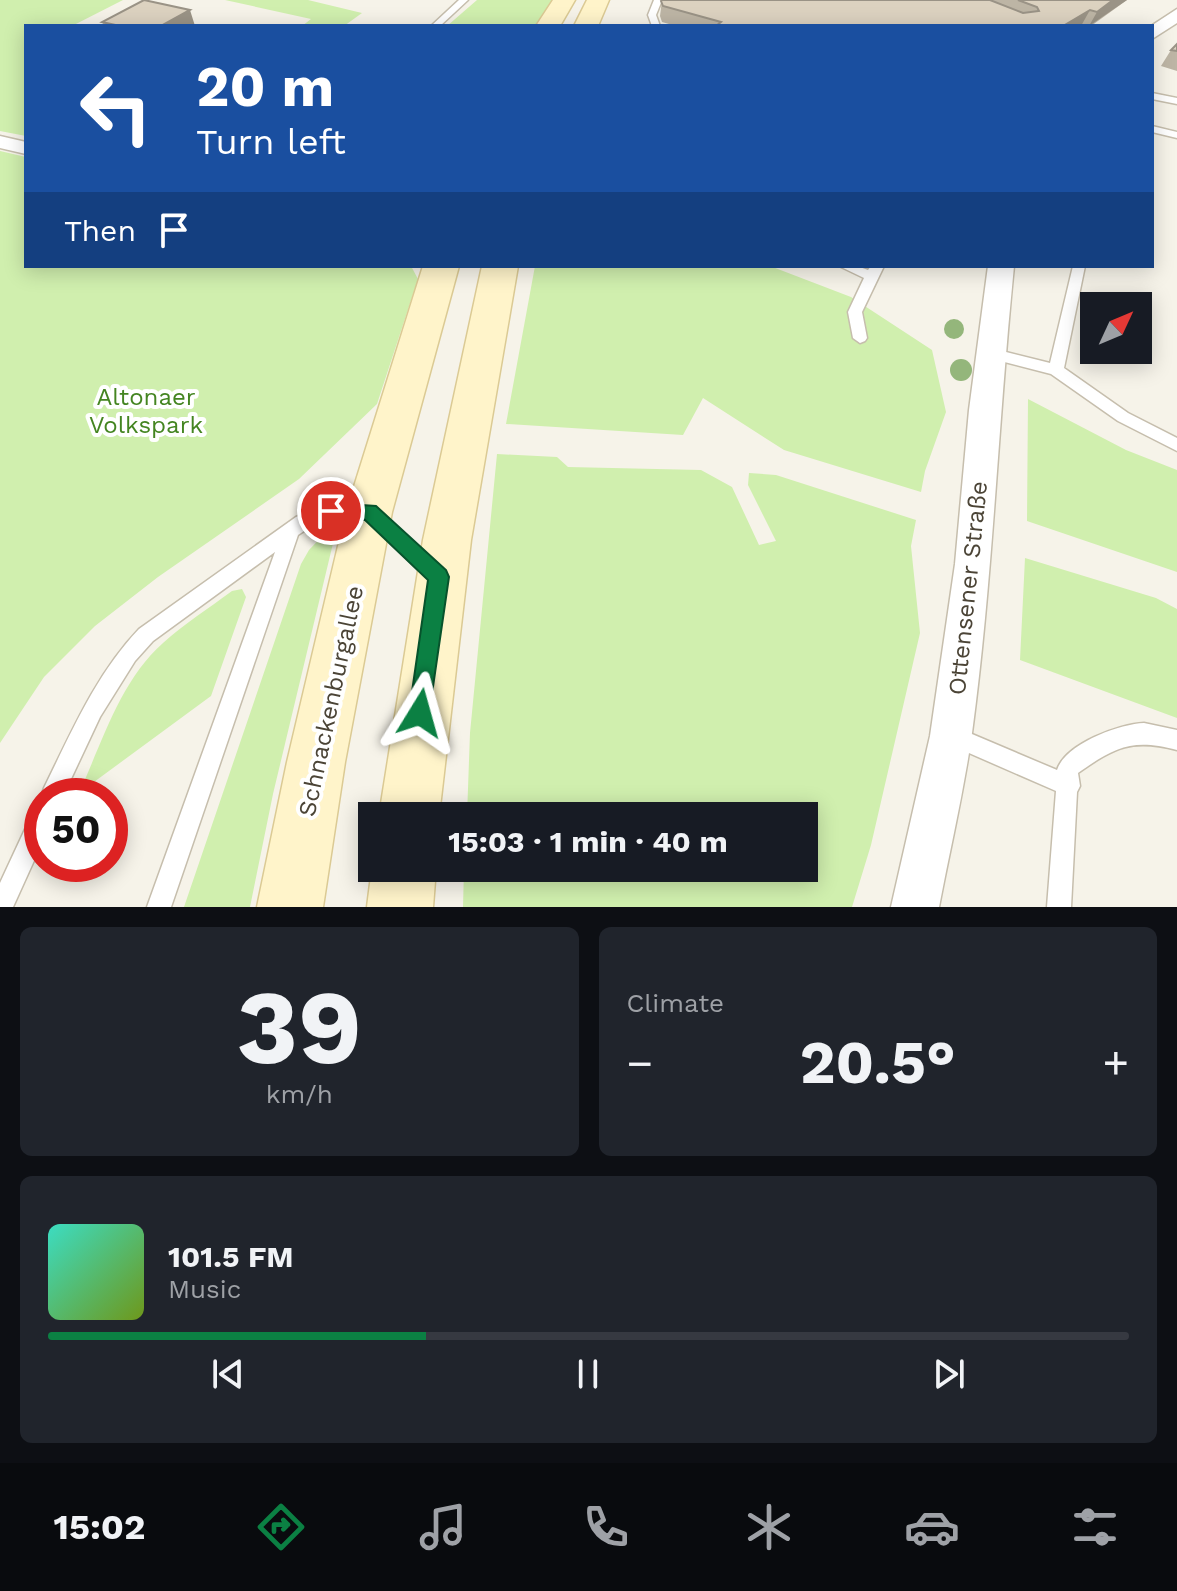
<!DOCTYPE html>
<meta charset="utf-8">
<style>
:root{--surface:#171b24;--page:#20242c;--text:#f1f3f6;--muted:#9ea1a6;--line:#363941;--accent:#0b8043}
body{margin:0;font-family:"Work Sans",sans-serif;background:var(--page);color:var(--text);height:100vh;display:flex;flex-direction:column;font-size:30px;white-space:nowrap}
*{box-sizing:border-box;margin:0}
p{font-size:26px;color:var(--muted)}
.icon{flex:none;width:44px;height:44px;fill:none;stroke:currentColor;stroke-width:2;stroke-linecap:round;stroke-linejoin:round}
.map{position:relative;height:907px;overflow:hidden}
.panel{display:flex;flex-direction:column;gap:20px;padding:20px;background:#0d0f14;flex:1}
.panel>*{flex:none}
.top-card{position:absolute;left:24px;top:24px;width:1130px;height:244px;border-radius:0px;box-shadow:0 4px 20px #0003;background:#1a4fa0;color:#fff;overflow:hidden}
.needle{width:52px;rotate:46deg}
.tools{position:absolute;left:1080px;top:292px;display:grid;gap:16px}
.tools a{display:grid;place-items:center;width:72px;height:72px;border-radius:0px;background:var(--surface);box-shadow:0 4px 20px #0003;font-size:40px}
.speed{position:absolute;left:24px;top:778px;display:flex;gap:16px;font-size:40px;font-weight:700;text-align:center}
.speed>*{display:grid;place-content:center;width:104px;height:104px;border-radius:50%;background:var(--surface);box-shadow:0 4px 20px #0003;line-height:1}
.speed .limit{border:12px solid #d22;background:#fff;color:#111}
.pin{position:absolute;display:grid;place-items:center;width:68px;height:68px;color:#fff;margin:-34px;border:4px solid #fff;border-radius:50%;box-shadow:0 2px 8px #0007}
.me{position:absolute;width:88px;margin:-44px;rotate:8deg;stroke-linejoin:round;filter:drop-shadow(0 0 6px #0008)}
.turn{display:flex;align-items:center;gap:28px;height:168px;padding:0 40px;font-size:36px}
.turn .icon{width:104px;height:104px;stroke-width:2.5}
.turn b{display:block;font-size:56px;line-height:68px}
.then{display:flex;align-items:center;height:76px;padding:0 40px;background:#0003;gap:16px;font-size:30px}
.big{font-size:60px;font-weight:700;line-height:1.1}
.panel .card{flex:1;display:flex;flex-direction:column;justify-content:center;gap:12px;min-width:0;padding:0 28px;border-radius:12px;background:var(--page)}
.panel .dial{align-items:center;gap:0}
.dial b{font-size:104px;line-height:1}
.song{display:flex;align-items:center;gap:24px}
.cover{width:96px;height:96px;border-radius:12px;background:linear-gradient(135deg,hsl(170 70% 55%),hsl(80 70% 35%))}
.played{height:8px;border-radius:4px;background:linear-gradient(90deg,var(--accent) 35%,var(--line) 35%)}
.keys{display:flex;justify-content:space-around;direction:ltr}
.heat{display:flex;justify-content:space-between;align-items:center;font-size:44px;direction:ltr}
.panel .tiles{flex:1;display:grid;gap:20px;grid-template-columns:1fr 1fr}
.card:last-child{grid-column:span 2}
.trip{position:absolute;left:358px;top:802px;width:460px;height:80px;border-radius:0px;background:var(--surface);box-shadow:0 4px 20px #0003;font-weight:700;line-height:80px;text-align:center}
.dock{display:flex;height:128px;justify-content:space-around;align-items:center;background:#090b0e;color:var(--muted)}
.dock .icon{width:56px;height:56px}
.dock .active{color:var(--accent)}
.dock b{font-size:36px;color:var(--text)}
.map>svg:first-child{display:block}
.green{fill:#d0efae}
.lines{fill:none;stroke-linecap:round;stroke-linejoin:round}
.lane-casing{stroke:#c6bead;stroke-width:3}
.street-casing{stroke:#c6bead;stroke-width:3}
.secondary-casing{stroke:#dbca94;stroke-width:3}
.lane{fill:#fff;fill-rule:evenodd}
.street{fill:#fff;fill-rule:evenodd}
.secondary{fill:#fff4ca;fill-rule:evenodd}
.tree{fill:#94b67b}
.wall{fill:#bdb5a5}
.shaded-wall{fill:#9a9386}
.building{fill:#dcd2c0;stroke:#9a9386;stroke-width:2}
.route{fill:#0b8043;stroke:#07532c;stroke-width:2}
.labels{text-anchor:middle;stroke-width:8;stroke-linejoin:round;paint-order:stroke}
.park-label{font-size:24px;fill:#448521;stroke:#fff}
.street-label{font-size:24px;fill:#4b4436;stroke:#fff}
</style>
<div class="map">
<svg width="1177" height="907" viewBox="0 0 1177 907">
<rect width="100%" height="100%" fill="#f6f3e9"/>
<path class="green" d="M 0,0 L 123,0 L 72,26 L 26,26 L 26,136 L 0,131 Z
M 225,0 L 308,0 L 362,13 L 344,26 L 302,26 L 311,19 Z
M 477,0 L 552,0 L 535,26 L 447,26 Z
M 0,151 L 26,157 L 26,266 L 411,266 L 418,279 L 377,404 L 299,479 L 158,577 L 95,626 L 44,677 L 0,743 Z
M 535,266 L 770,266 L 851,297 L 932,350 L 946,412 L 925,471 L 921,492 L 784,450 L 703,398 L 683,435 L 506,424 Z
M 1028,399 L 1126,450 L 1177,470 L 1177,572 L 1027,521 Z
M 497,454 L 557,457 L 568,467 L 701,470 L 732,487 L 759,545 L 776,541 L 748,485 L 749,473 L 776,475 L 916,520 L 911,546 L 920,633 L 871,845 L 852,907 L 463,907 L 464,868 L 804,868 L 804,816 L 467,816 L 470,733 Z
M 328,530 L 334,530 L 335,535 L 273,794 L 250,907 L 184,907 L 301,564 L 309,550 Z
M 1025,558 L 1156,598 L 1177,609 L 1177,718 L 1020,660 Z
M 242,589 L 246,597 L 211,696 L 79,793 C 102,743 120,681 163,643 C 184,624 209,608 232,591 Z"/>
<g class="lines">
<g class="lane-casing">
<path id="lane" d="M 459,0 L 468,0 L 440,26 L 431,26 Z
M 654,0 L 662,0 L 656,15 L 660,26 L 652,26 L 648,15 Z
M 1152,93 L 1177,98 L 1177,104 L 1152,99 Z
M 1152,126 L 1177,132 L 1177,138 L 1152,132 Z
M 839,266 L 857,266 L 868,270 L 871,266 L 884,266 L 862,312 L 867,338 L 865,341 L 860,343 L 853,338 L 848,312 L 864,278 Z
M 1073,266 L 1085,266 L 1064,368 L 1128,413 L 1177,438 L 1177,451 L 1118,421 L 1051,374 L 985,357 L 983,353 L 990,348 L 1050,363 Z
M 331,504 L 375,507 L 440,567 L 443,573 L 440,579 L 434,581 L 428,579 L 365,519 C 339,518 320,519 298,535 L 171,907 L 147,907 L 275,552 L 153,641 L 135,661 L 100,717 L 63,796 L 42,796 L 42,798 L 41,796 L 44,788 C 71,733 96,674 139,629 L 296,517 Z
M 1144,723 L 1177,730 L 1177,750 C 1132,738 1115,747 1078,773 L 1080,786 L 1077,792 L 1071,907 L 1047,907 L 1056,791 L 946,743 L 943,736 L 946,729 L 953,726 L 1057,770 C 1065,744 1119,724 1144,723 Z
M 42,807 L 42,843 L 13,907 L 0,907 L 0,883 L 34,810 Z"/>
</g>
<g class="street-casing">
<path id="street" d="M 1177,9 L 1177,23 L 1152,39 L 1151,26 Z
M 0,136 L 26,142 L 26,154 L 0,148 Z
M 988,266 L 1014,266 C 998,422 993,578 972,733 C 964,791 950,849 939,907 L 891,907 L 930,736 L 955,564 L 969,410 Z"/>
</g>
<g class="secondary-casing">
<path id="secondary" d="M 553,0 L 575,0 L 560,26 L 536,26 Z
M 587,0 L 609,0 L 598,26 L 574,26 Z
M 423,266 L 459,266 L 392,512 L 345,762 L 323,907 L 257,907 L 287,762 L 346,512 Z
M 482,266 L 518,266 L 471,540 L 439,816 L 379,816 L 423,540 Z
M 372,868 L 436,868 L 433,907 L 367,907 Z"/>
</g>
<use href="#lane" class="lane"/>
<use href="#street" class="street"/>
<use href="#secondary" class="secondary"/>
</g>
<g class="tree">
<circle cx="954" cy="329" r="10"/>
<circle cx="961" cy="370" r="11"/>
</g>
<path class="wall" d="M 662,0 L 1127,0 L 1091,26 L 676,26 L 662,22 L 660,16 Z
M 102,22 L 196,26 L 104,26 Z
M 1177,44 L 1177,71 L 1161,66 L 1171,50 Z"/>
<path class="shaded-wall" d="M 1113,0 L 1127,0 L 1089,26 L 1097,12 Z
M 190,10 L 195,26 L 161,26 Z
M 1090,10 L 1081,26 L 1063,26 Z"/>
<path class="building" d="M 144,0 L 190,10 L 161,26 L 120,26 L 102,22 Z
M 662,0 L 990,0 L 1023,13 L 1039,11 L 1037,7 L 1018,0 L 1113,0 L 1097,12 L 1090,10 L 1063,26 L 716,26 L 721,22 L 663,6 L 661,1 Z
M 1177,44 L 1177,51 L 1171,50 Z"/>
<path class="route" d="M 331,503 L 376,506 L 446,570 L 449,577 L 428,721 L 420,724 L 412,721 L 409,713 L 428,580 L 365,520 L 324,517 L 322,511 L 324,505 Z"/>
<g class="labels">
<g class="park-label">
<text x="146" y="405">Altonaer<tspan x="146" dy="28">Volkspark</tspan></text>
</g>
<g class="street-label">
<text transform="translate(968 588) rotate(-84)" y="8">Ottensener Straße</text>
<text transform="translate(331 701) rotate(-78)" y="8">Schnackenburgallee</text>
</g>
</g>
</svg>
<div class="tools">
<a><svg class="needle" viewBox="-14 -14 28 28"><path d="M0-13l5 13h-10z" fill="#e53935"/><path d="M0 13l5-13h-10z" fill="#9ea1a6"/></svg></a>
</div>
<div class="speed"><div class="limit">50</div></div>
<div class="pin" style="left:331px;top:511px;background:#d93025"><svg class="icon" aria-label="arrive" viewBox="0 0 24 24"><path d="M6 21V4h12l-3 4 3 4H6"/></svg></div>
<svg class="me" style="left:420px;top:713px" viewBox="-20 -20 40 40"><path d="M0-17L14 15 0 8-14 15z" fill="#0b8043" stroke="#fff" stroke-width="4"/></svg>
<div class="trip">15:03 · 1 min · 40 m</div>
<div class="top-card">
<div class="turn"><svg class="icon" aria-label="left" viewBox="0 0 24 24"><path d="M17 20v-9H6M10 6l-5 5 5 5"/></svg><div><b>20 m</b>Turn left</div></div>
<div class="then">Then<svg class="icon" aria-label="arrive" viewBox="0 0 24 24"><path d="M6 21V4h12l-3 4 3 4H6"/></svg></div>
</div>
</div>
<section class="panel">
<div class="tiles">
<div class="card dial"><b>39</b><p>km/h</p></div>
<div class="card"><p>Climate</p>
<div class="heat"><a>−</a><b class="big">20.5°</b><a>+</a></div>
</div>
<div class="card">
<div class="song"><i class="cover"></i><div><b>101.5 FM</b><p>Music</p></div></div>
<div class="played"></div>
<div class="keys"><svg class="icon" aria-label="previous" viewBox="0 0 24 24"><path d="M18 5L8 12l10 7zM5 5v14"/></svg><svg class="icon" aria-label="pause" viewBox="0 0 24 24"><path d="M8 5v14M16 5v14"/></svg><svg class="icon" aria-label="next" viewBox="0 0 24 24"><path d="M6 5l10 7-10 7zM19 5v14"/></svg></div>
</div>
</div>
</section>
<nav class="dock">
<b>15:02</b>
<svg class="icon active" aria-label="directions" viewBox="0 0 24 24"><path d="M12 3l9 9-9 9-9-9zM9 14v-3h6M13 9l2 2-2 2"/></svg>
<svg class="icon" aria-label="music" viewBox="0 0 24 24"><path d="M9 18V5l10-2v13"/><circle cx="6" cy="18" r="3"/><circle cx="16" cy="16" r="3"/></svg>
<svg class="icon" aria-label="phone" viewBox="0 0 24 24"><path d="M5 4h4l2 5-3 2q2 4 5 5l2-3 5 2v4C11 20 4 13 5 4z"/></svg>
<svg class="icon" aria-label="climate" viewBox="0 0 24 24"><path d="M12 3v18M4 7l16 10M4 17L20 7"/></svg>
<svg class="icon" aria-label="car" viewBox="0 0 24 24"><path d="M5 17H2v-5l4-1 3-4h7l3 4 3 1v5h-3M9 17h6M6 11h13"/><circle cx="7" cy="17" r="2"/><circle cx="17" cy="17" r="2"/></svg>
<svg class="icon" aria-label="filters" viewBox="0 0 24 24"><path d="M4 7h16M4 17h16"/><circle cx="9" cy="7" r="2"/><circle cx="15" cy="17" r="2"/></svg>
</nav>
